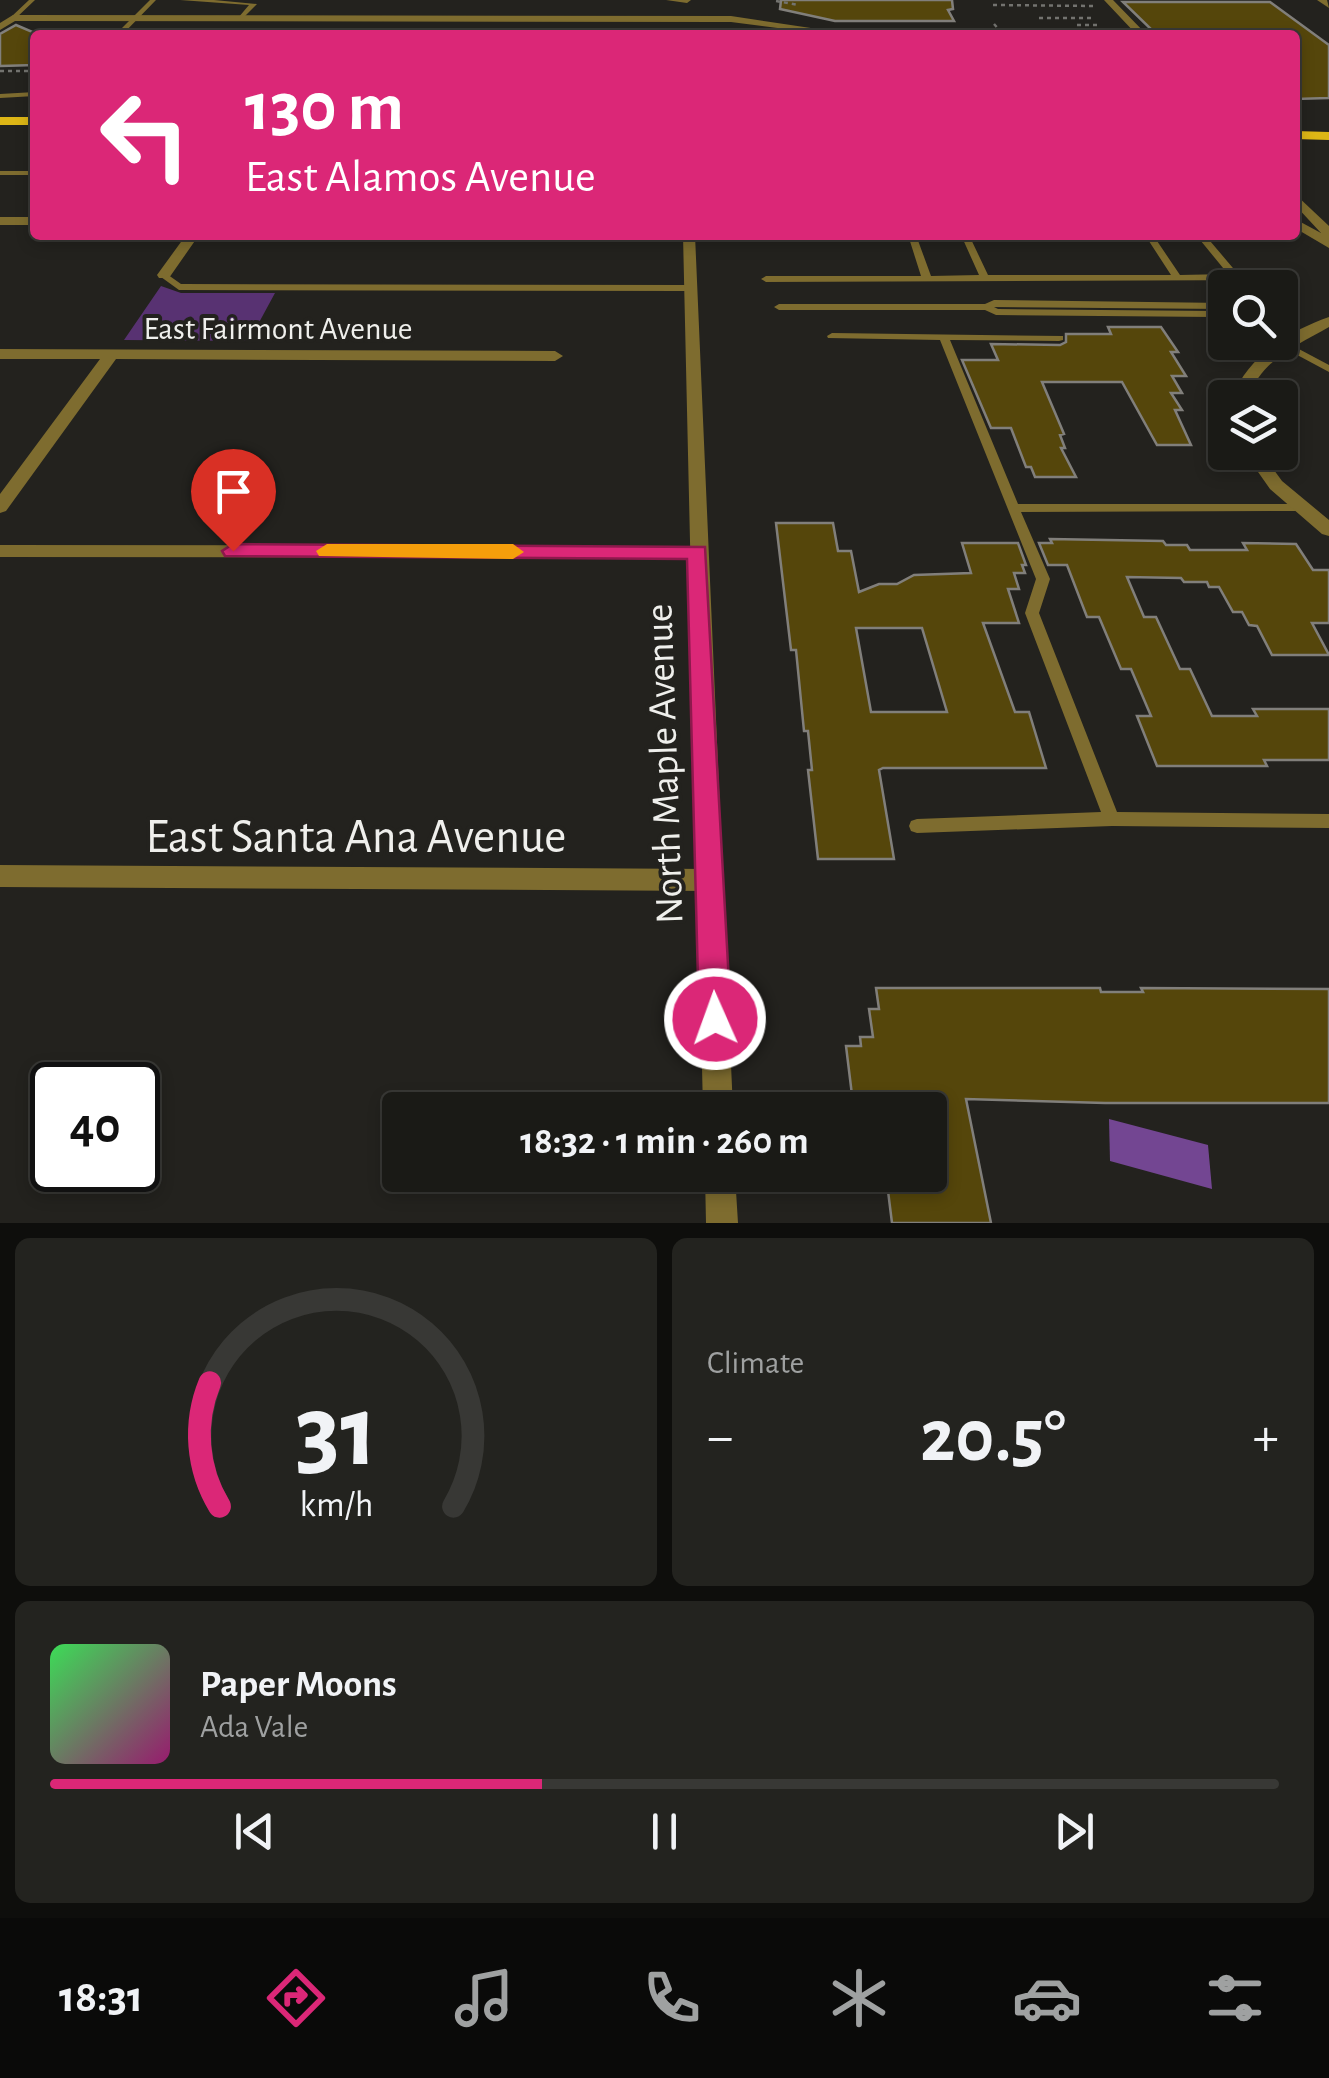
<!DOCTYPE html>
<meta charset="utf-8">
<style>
:root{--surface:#1a1a16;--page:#23231f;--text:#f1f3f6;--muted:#9fa1a1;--line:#383835;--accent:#db2777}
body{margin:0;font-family:"Alegreya Sans",sans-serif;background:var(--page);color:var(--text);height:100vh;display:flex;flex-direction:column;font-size:38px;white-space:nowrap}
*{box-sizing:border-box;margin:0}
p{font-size:32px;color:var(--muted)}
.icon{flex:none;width:55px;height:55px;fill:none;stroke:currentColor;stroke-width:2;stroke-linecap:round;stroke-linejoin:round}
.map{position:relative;height:1223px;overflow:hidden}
.side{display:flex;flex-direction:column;gap:15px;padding:15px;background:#0e0e0c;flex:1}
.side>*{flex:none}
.guide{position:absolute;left:30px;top:30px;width:1270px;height:210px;border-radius:10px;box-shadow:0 5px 15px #0003,0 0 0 2px var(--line);background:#db2777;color:#fff;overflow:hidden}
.tools{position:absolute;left:1208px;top:270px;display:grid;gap:20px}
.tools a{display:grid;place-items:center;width:90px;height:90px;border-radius:10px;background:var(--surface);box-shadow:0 5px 15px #0003,0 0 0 2px var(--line);font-size:50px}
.speed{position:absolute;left:30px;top:1062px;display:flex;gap:20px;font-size:50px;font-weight:700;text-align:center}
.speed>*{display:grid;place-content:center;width:130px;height:130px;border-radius:50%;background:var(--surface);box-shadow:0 5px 15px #0003,0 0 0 2px var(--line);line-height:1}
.speed .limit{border:5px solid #111;border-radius:15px;background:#fff;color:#111}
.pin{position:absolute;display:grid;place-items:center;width:85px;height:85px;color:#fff;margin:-102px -42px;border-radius:50% 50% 50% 0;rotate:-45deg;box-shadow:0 0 10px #0007}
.pin .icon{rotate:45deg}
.me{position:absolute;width:110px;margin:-55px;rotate:358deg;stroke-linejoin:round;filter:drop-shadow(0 0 8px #0008)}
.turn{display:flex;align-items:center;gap:35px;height:210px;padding:0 50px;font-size:45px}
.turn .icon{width:130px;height:130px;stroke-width:2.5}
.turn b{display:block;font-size:70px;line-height:85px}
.big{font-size:75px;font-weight:600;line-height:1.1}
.side .widget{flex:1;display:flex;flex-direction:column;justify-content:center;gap:15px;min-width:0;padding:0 35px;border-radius:15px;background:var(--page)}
.side .dial{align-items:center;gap:0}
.dial svg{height:260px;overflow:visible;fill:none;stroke:var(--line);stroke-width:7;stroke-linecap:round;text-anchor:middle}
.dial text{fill:var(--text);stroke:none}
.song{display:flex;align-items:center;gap:30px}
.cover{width:120px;height:120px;border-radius:15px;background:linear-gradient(135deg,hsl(130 70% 55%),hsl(320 70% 35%))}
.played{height:10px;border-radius:5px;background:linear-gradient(90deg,var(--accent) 40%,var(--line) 40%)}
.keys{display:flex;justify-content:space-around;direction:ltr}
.heat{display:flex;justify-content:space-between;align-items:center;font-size:55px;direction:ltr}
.side .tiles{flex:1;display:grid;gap:15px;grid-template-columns:1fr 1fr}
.widget:last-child{grid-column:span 2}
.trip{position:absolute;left:382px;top:1092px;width:565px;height:100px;border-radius:10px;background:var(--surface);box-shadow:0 5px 15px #0003,0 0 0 2px var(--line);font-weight:600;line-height:100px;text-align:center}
.menu{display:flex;height:160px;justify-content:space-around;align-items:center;background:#0a0a09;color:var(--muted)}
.menu .icon{width:70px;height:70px}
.menu .selected{color:var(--accent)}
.menu b{font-size:45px;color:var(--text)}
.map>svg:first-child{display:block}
.green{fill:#583272}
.water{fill:#734692}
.building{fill:#55460b;stroke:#817f7b;stroke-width:2.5;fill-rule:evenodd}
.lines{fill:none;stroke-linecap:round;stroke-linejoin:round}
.path{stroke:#73736f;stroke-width:2.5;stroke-dasharray:4 4;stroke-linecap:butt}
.service{fill:#7e6c2f;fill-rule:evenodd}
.minor{fill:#7e6c2f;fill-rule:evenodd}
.tertiary{fill:#7e6c2f;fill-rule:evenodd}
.primary{fill:#ddb616;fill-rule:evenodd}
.route{fill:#db2777;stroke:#8e194d;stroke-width:2.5}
.slow{fill:#f59e0b}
.labels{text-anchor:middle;stroke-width:8;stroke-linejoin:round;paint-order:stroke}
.far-street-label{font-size:32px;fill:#efefec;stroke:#23221e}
.street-label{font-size:40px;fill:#efefec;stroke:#23221e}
.near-street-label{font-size:48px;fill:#efefec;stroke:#23221e}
</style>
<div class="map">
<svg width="1329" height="1223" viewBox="0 0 1329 1223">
<rect width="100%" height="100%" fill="#23221e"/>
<path class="green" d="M 161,286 L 181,293 L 275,293 L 249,341 L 124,340 Z"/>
<path class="water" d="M 1109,1119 L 1208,1145 L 1212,1189 L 1110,1161 Z"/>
<path class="building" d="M 781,0 L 952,0 L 953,9 L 948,10 L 954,21 L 835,21 L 780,9 Z
M 1123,2 L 1270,2 L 1329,45 L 1329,98 L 1295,99 L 1295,35 L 1157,35 Z
M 16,25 L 35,33 L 35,65 L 0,66 L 0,34 Z
M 1108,327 L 1161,327 L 1178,352 L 1171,352 L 1186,376 L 1172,376 L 1182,393 L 1171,393 L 1182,410 L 1175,410 L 1191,445 L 1157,445 L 1122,382 L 1042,382 L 1064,434 L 1060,435 L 1065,448 L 1061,448 L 1076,477 L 1035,477 L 1031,467 L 1026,467 L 1011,428 L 991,428 L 962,360 L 998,360 L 991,344 L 1060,345 L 1066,342 L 1066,334 L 1111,334 Z
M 776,523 L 833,523 L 838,551 L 851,551 L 859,592 L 879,584 L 897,584 L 914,575 L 971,573 L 962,543 L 1018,543 L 1026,565 L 1022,565 L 1025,573 L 1014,573 L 1019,589 L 1008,589 L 1019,623 L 983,623 L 1015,712 L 1029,712 L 1046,768 L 883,768 L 879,770 L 894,859 L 818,859 L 808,770 L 812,770 L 808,731 L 804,731 L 796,650 L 791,650 ZM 856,628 L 922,628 L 947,712 L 871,712 Z
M 1050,539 L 1163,541 L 1166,545 L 1187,545 L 1190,550 L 1247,550 L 1243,543 L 1296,544 L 1313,570 L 1329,570 L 1329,623 L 1312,623 L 1329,655 L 1272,655 L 1257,626 L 1249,625 L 1242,612 L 1233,612 L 1219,587 L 1209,587 L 1207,582 L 1184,582 L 1181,578 L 1127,577 L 1144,617 L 1156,617 L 1180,669 L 1190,669 L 1212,716 L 1257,716 L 1253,709 L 1329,709 L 1329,760 L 1264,760 L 1267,766 L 1157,766 L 1137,716 L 1151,716 L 1131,669 L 1121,669 L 1099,617 L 1087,617 L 1067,565 L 1048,565 L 1039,543 L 1052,543 Z
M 876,988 L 1100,988 L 1101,992 L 1143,992 L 1141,988 L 1329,989 L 1329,1103 L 1105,1103 L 966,1099 L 991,1223 L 892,1223 L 886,1175 L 930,1175 L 930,1110 L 876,1110 L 874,1095 L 852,1095 L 846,1046 L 861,1046 L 860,1037 L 873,1037 L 869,1009 L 879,1009 Z"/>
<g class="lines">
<path class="path" d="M 776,1 L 799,5
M 993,5 L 1095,6
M 1039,18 L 1091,18
M 994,24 L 1002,33 L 1019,35
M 1077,25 L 1098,25
M 0,71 L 32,71"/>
<path class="service" d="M 29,0 L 35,0 L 15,19 L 11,19 L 11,17 Z
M 150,0 L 156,0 L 122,35 L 115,35 Z
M 180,0 L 214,0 L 257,4 L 241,20 L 238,18 L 249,5 Z
M 35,92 L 35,96 L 0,98 L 0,94 Z
M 0,171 L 35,171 L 35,175 L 0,175 Z
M 908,235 L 916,235 L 931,276 L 979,275 L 961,235 L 969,235 L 988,275 L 1171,275 L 1145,235 L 1153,235 L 1180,275 L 1228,274 L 1196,235 L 1205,235 L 1238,274 L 1290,274 L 1295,277 L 1290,280 L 766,282 L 761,279 L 766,276 L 921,276 Z
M 164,272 L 181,284 L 690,285 L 695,288 L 690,291 L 179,290 L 161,277 L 159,275 Z
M 994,300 L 1225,303 L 1225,309 L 994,307 L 998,309 L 1216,311 L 1225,314 L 1225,321 L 1214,317 L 996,315 L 985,310 L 779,310 L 774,307 L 779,304 L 985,304 Z
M 1280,325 L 1304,334 L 1305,336 L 1300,339 L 1280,332 Z
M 832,333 L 1063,336 L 1063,340 L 1059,341 L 950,340 L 1018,504 L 1303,504 L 1305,507 L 1303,510 L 1299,511 L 1021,512 L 1050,579 L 1039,613 L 1117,812 L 1329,814 L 1329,828 L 1112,826 L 917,833 L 911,831 L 909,826 L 911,821 L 917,819 L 1101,812 L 1025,613 L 1036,579 L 940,340 L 828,338 L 827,336 Z
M 1280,339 L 1329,365 L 1329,372 L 1273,342 L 1280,342 Z"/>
<path class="minor" d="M 666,0 L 691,0 L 687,3 Z
M 1104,0 L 1113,0 L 1147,35 L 1137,35 Z
M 1317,0 L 1327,0 L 1329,8 Z
M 13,15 L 731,16 L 858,35 L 832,35 L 731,22 L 15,21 L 0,30 L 0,23 Z
M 1295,194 L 1329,226 L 1329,248 L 1295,228 L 1295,219 L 1321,233 L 1295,205 Z
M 0,217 L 35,217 L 35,225 L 0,225 Z
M 186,235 L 199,235 L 169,278 L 159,278 L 157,275 Z
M 1329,317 L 1329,327 C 1296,346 1262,359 1248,398 L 1232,398 C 1248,356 1289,331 1329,317 Z
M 0,349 L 555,351 L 563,356 L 555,361 L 116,359 L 6,511 L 0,513 L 0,494 L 100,359 L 0,359 Z
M 1244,452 L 1261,452 L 1282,481 L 1329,520 L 1329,536 L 1322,534 L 1270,489 Z
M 0,545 L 697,546 L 706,552 L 697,558 L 0,557 Z
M 0,865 L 711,869 L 720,872 L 724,880 L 720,888 L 711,891 L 0,887 Z"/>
<path class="tertiary" d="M 683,235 L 695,235 L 733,1110 L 703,1110 Z
M 705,1175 L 735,1175 L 738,1223 L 706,1223 Z"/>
<path class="primary" d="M 0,117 L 35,117 L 35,125 L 0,125 Z
M 1295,131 L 1329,132 L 1329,140 L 1295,139 Z"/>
</g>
<path class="route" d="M 233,544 L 705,547 L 731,1019 L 726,1030 L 715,1035 L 704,1030 L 699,1019 L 687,559 L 225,556 L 222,551 Z"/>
<path class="slow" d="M 327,544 L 513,544 L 524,552 L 513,559 L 319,556 L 316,551 Z"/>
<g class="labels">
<g class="far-street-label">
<text x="278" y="339">East Fairmont Avenue</text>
</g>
<g class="street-label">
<text transform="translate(663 764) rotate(-92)" y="14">North Maple Avenue</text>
</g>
<g class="near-street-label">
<text x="356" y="852">East Santa Ana Avenue</text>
</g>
</g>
</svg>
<div class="tools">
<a><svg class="icon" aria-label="search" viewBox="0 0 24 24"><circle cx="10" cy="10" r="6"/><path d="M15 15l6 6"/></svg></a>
<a><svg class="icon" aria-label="layers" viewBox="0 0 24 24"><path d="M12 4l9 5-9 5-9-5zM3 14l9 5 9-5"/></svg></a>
</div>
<div class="speed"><div class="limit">40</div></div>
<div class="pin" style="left:233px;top:551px;background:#d93025"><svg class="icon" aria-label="arrive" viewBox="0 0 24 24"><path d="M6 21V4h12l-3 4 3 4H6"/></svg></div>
<svg class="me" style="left:715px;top:1019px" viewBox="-20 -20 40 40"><circle r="17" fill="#db2777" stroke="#fff" stroke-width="3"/><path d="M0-11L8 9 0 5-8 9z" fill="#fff"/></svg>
<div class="trip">18:32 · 1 min · 260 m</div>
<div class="guide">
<div class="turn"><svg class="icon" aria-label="left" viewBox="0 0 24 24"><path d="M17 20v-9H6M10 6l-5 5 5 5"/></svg><div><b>130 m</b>East Alamos Avenue</div></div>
</div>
</div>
<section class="side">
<div class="tiles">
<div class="widget dial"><svg viewBox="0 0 100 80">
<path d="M14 69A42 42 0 1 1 86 69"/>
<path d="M14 69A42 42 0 0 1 11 31" stroke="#db2777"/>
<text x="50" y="56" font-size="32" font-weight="700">31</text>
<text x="50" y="72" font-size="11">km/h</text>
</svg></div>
<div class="widget"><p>Climate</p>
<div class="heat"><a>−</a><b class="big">20.5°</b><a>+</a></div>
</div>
<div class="widget">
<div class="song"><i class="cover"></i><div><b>Paper Moons</b><p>Ada Vale</p></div></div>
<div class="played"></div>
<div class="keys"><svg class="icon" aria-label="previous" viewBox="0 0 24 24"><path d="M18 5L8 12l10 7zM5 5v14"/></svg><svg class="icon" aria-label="pause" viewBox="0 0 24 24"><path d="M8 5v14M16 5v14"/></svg><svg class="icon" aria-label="next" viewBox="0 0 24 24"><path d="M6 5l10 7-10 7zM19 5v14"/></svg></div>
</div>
</div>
</section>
<nav class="menu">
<b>18:31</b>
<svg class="icon selected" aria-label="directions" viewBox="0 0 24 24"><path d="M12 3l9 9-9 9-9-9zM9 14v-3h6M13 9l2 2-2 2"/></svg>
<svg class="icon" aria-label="music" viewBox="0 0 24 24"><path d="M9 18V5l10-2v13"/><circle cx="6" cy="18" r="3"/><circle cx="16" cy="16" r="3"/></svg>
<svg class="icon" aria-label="phone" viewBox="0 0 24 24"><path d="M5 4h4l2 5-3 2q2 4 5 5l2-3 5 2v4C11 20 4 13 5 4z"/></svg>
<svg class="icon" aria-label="climate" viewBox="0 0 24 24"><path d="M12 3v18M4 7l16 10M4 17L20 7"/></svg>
<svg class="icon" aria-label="car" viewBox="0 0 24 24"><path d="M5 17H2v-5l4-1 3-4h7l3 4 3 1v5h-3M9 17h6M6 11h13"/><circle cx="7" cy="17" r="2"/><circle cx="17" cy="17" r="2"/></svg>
<svg class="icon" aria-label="filters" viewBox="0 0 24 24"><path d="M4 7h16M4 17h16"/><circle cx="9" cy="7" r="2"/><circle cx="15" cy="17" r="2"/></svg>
</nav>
